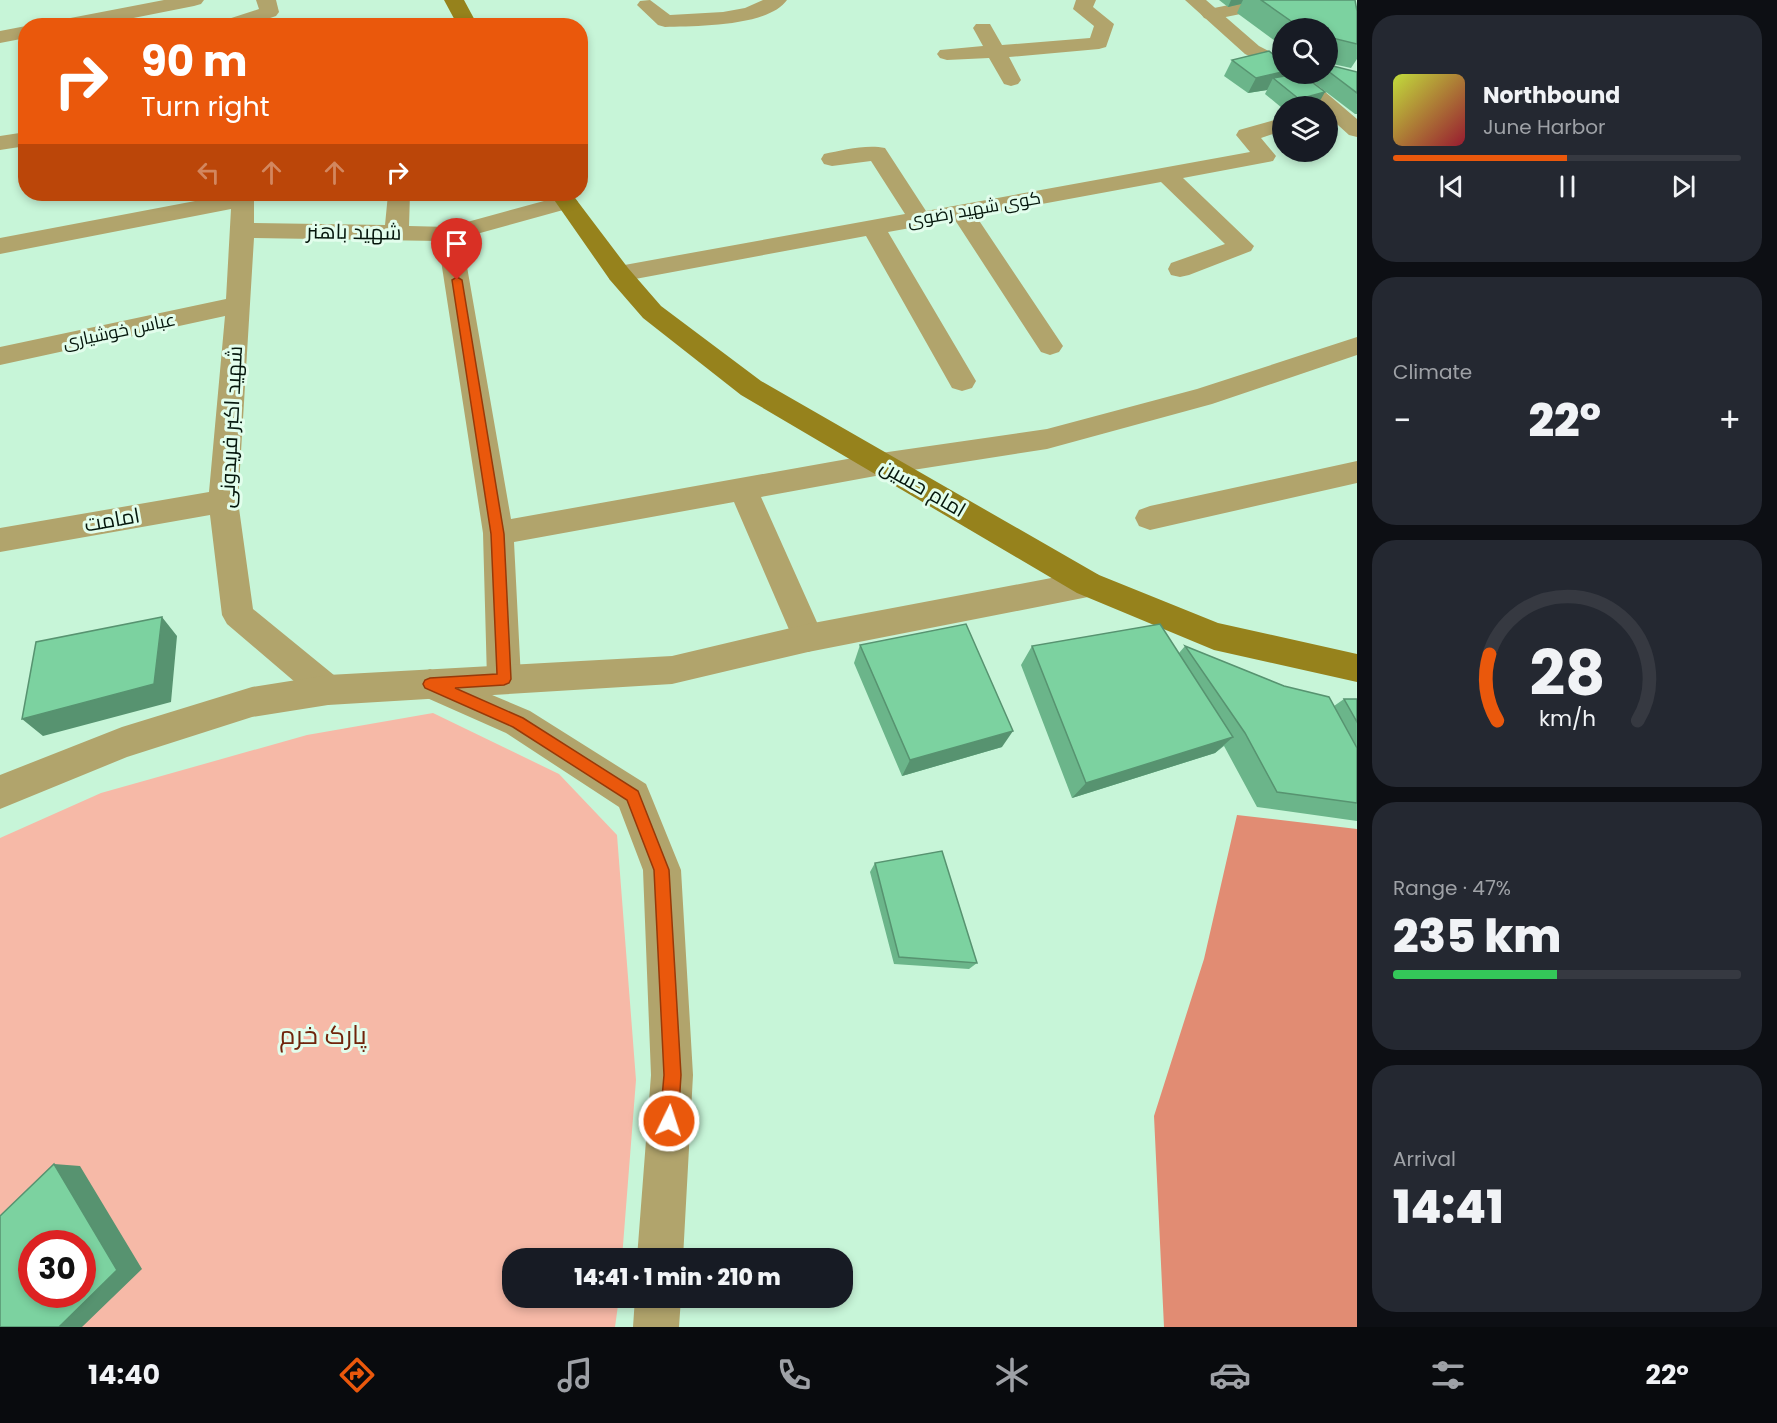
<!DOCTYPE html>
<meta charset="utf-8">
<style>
:root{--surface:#171b24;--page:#242831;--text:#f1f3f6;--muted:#9ea1a6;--line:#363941;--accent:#ea580c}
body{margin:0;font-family:Poppins,Cairo,sans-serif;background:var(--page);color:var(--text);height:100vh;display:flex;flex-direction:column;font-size:22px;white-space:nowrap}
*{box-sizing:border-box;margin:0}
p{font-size:20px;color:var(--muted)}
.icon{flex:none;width:33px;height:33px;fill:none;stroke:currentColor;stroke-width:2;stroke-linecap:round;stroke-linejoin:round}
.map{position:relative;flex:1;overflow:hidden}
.sheet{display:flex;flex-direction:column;gap:15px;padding:15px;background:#0d0f14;width:420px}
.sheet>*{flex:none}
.hud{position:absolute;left:18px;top:18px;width:570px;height:183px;border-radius:24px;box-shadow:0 3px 9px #0003;background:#ea580c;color:#fff;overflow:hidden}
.tools{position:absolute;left:1272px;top:18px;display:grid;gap:12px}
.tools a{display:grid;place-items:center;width:66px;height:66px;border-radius:50%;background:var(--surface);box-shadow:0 3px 9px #0003;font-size:30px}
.speed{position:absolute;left:18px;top:1230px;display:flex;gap:12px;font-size:30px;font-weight:700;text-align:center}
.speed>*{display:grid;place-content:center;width:78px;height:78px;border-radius:50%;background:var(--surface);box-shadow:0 3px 9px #0003;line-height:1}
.speed .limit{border:9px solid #d22;background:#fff;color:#111}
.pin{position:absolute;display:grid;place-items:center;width:51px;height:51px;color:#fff;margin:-62px -26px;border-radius:50% 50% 50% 0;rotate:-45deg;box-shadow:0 0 6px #0007}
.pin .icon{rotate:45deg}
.me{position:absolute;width:66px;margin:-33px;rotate:4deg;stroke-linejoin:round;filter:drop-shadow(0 0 4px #0008)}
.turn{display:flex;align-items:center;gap:21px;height:126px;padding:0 24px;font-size:27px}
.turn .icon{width:78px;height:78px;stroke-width:2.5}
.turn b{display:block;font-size:42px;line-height:51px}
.lanes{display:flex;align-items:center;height:57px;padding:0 24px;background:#0003;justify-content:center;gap:30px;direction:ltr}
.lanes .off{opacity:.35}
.big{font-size:45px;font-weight:800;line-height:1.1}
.sheet .widget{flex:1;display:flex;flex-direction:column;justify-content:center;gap:9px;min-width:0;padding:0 21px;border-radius:24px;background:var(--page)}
.sheet .dial{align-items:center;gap:0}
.dial svg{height:156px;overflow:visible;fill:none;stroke:var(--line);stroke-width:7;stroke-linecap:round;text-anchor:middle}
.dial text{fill:var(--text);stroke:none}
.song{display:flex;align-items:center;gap:18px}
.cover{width:72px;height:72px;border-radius:9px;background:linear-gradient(135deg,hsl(70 70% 55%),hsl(350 70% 35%))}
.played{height:6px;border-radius:3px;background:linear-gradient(90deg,var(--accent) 50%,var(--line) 50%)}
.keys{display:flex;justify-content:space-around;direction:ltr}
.heat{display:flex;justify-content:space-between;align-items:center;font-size:33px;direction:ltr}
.charge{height:9px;border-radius:4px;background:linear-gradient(90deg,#34c759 47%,var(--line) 0)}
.trip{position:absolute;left:502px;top:1248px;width:351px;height:60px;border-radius:24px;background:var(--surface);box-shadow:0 3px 9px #0003;font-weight:800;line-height:60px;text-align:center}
.dock{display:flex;height:96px;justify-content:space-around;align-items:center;background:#090b0e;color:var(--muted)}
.dock .icon{width:42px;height:42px}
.dock .on{color:var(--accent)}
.dock b{font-size:27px;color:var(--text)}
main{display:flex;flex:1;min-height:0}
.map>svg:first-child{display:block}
.green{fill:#f6b9a7;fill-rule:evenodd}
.forest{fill:#e18c73}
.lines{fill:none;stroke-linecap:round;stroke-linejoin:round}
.minor{fill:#b1a46c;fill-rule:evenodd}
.tertiary{fill:#b1a46c;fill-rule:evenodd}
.secondary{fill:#96821c;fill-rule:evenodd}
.wall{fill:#6bb58a}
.shaded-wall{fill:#579370}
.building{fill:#7cd2a0;stroke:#579370;stroke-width:1.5;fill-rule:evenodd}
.route{fill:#ea580c;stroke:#983908;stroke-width:1.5}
.labels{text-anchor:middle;stroke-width:6;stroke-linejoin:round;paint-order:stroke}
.far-street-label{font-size:18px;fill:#05160c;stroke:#e2fdec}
.street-label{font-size:21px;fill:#05160c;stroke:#e2fdec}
.near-park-label{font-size:26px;fill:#70240b;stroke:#e2fdec}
</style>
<main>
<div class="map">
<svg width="1357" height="1327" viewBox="0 0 1357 1327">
<rect width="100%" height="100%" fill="#c7f5d8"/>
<path class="green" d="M 433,713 L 559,774 L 617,835 L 636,1080 L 622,1258 L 513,1258 L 513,1298 L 619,1298 L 615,1327 L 0,1327 L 0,838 L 101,793 L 307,735 ZM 32,1244 L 82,1244 L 82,1294 L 32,1294 Z"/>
<path class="forest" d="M 1237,815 L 1357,829 L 1357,1327 L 1164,1327 L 1154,1116 L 1204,959 Z"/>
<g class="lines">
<path class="minor" d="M 164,0 L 204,0 L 201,4 L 194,6 L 93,26 L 51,26 L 53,22 L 60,20 Z
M 256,0 L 276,0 L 279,12 L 276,16 L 247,26 L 217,26 L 219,22 L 259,9 Z
M 650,0 L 670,15 L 723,12 L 745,8 L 763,0 L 787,0 C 768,27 695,26 665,27 L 658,25 L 637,5 L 640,1 Z
M 1076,0 L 1096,0 L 1093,7 L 1114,24 L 1106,47 L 1099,49 L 1009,57 L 1021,80 L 1018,84 L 1011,86 L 1004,84 L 989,58 L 947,60 L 940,58 L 937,54 L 940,50 L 983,46 L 973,28 L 976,24 L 990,24 L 1002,45 L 1090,38 L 1094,26 L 1073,9 Z
M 1254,0 L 1277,0 L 1270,8 L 1211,20 L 1204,18 L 1201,14 L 1204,10 Z
M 26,26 L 26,38 L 0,43 L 0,31 Z
M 1282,73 L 1304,74 L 1357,119 L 1357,137 L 1349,135 L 1328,116 L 1328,106 L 1317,106 L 1285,78 Z
M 1282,118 L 1282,131 L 1261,138 L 1276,156 L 1273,161 L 1183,178 L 1254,246 L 1251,251 L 1189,275 L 1180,277 L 1171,275 L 1168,269 L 1171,263 L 1225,244 L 1161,182 L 976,216 L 1059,340 L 1063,346 L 1059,352 L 1050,355 L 1041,352 L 955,220 L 888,232 L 976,381 L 972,388 L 962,391 L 952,388 L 866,236 L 619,282 L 610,280 L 607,274 L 610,268 L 619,266 L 905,214 L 871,161 L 832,166 L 824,164 L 821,159 L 824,154 C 842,150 867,144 885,148 L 926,211 L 1250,152 L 1236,135 L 1239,130 Z
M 26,132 L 26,146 L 0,150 L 0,136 Z
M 232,194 L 254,194 L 254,223 L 385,225 L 388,194 L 410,194 L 409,226 L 449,227 L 566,195 L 574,197 L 578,202 L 574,207 L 462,238 L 511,519 L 881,453 L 1047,429 L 1197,389 L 1357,337 L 1357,355 L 1212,404 L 1047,449 L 881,475 L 761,497 L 824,638 L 819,648 L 808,652 L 797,648 L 734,502 L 514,542 L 521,679 L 516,689 L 504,693 L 492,689 L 487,679 L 483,533 L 438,241 L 254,238 L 238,501 L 253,609 L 340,680 L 345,690 L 340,700 L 328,705 L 316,700 L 227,624 L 222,615 L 210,515 L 0,552 L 0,528 L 209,492 L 225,316 L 0,365 L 0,347 L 226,299 L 231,209 L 0,254 L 0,238 Z
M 1357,461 L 1357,483 L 1150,530 L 1139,526 L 1135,518 L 1139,510 L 1150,506 Z
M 430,669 L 530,711 L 646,784 L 651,796 L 681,870 L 693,1075 L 683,1258 L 637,1258 L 651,1075 L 643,870 L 619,807 L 506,733 L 418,694 L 413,684 L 418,674 Z
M 635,1298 L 681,1298 L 679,1327 L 633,1327 Z"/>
<path class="tertiary" d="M 1185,0 L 1206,0 L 1259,46 L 1282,58 L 1282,72 L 1245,54 Z
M 1088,571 L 1099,575 L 1104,584 L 1099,593 L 1088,597 L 808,652 L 672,684 L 328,705 L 252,717 L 127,757 L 0,809 L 0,775 L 122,727 L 252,687 L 328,675 L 672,656 L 808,624 Z"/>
<path class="secondary" d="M 444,0 L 464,0 L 478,26 L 458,26 Z
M 550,194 L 572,194 L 628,268 L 661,306 L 761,381 L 1099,575 L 1218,623 L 1357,654 L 1357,682 L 1214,650 L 1077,593 L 741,395 L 643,318 L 610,280 Z"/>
</g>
<path class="wall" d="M 1219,0 L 1355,0 L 1356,7 L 1357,6 L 1357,59 L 1351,68 L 1328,63 L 1328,28 L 1282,28 L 1282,46 L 1237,13 L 1241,4 L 1228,7 Z
M 1232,60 L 1282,74 L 1292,74 L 1291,75 L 1317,106 L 1282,106 L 1282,108 L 1265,94 L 1267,90 L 1248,93 L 1224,76 Z
M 1328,66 L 1357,72 L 1357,114 L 1355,114 L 1313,82 L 1318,74 L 1328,74 Z
M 860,645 L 1002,747 L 902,776 L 854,663 Z
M 1032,646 L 1179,653 L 1185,646 L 1334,706 L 1344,699 L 1357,699 L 1357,821 L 1257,807 L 1224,746 L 1215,753 L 1072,798 L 1021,665 Z
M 875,863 L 977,963 L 969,969 L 894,964 L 870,872 Z"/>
<path class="shaded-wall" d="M 1231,0 L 1243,0 L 1241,4 L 1228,7 Z
M 1282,72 L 1282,74 L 1292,74 L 1285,86 L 1273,78 L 1267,90 L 1248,93 L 1256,78 Z
M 1325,92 L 1317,106 L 1295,106 L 1299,99 Z
M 162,617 L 177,636 L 171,702 L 43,736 L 22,719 Z
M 1013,731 L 1002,747 L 902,776 L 910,760 Z
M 1233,737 L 1215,753 L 1072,798 L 1086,783 Z
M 54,1164 L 80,1166 L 142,1269 L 82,1327 L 59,1327 Z"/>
<path class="building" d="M 1261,0 L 1355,0 L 1357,11 L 1357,44 L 1328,37 L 1328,28 L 1301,28 Z
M 1269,51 L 1282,62 L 1282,72 L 1256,78 L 1232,60 Z
M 1328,66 L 1333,66 L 1357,72 L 1357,93 L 1328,71 Z
M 1296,74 L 1301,74 L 1325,92 L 1299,99 L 1273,78 Z
M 162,617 L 154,684 L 22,719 L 36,642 Z
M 966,624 L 1013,731 L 910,760 L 860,645 Z
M 1160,624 L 1233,737 L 1086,783 L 1032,646 Z
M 1185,646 L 1284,686 L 1329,697 L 1357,748 L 1357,803 L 1277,792 L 1245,733 Z
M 1344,699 L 1357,699 L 1357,722 Z
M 942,851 L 977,963 L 899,957 L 875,863 Z
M 54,1164 L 117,1270 L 59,1327 L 0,1327 L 0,1216 ZM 32,1244 L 82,1244 L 82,1294 L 32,1294 Z"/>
<path class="route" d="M 457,277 L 462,280 L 504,534 L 511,679 L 509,683 L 504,685 L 455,688 L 523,718 L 638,791 L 669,870 L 681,1075 L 678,1121 L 676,1127 L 669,1130 L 663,1127 L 660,1121 L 664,1075 L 654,870 L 627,800 L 513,727 L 425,688 L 423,684 L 425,680 L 430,678 L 497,674 L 491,534 L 452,280 Z"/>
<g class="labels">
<g class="far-street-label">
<text transform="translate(974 209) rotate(-10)" y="6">کوی شهید رضوی</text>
<text transform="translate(119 331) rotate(-12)" y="6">عباس خوشیاری</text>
</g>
<g class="street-label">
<text transform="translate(354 232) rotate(1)" y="7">شهید باهنر</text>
<text transform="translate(231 427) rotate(-87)" y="7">شهید اکبر فریدونی</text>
<text transform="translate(923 488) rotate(30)" y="7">امام حسین</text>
<text transform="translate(112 520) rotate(-10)" y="7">امامت</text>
</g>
<g class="near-park-label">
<text x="323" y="1044">پارک خرم</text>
</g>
</g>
</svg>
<div class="tools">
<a><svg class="icon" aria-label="search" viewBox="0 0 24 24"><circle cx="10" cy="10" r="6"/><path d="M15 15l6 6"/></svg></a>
<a><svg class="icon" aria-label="layers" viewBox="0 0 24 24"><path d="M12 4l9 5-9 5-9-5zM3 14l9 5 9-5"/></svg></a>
</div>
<div class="speed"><div class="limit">30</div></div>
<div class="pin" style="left:457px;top:280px;background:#d93025"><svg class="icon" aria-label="arrive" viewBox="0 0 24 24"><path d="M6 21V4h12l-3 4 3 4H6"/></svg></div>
<svg class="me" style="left:669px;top:1121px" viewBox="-20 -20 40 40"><circle r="17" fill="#ea580c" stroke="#fff" stroke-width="3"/><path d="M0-11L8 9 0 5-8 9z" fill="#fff"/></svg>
<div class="trip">14:41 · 1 min · 210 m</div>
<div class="hud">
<div class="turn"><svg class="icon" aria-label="right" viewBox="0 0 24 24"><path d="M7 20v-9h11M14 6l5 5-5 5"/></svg><div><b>90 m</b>Turn right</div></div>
<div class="lanes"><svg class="icon off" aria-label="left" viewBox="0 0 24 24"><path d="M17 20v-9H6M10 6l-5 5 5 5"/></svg><svg class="icon off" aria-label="ahead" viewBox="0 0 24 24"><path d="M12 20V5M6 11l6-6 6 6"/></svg><svg class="icon off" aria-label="ahead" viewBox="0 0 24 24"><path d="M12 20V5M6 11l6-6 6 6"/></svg><svg class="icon" aria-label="right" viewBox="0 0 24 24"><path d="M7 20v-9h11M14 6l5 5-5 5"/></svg></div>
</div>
</div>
<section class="sheet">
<div class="widget">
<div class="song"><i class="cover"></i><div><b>Northbound</b><p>June Harbor</p></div></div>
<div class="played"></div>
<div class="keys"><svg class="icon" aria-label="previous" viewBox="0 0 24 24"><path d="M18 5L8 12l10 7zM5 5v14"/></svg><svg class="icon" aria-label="pause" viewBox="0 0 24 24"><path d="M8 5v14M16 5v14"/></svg><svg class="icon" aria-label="next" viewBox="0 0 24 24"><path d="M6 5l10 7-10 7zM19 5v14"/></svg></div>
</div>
<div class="widget"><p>Climate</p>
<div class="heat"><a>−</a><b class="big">22°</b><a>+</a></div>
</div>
<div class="widget dial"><svg viewBox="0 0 100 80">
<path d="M14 69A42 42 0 1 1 86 69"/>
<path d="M14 69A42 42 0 0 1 10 35" stroke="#ea580c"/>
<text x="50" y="56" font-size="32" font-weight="700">28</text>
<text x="50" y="72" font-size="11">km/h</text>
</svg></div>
<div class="widget"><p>Range · 47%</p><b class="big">235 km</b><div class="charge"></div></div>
<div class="widget"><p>Arrival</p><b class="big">14:41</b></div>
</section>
</main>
<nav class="dock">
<b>14:40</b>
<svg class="icon on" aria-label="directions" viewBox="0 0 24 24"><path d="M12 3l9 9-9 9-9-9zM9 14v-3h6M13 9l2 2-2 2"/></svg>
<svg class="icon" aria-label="music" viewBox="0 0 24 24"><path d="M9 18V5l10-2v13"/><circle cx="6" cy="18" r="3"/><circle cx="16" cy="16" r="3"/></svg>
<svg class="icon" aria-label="phone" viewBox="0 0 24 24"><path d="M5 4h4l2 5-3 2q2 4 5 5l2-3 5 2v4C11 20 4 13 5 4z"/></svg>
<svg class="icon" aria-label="climate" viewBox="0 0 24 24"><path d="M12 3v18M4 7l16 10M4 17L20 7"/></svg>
<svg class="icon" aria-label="car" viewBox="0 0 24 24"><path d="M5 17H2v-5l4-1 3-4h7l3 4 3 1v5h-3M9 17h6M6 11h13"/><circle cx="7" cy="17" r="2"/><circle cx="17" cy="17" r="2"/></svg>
<svg class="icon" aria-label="filters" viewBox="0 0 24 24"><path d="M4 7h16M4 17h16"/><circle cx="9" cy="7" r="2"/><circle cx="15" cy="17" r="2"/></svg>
<b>22°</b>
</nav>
